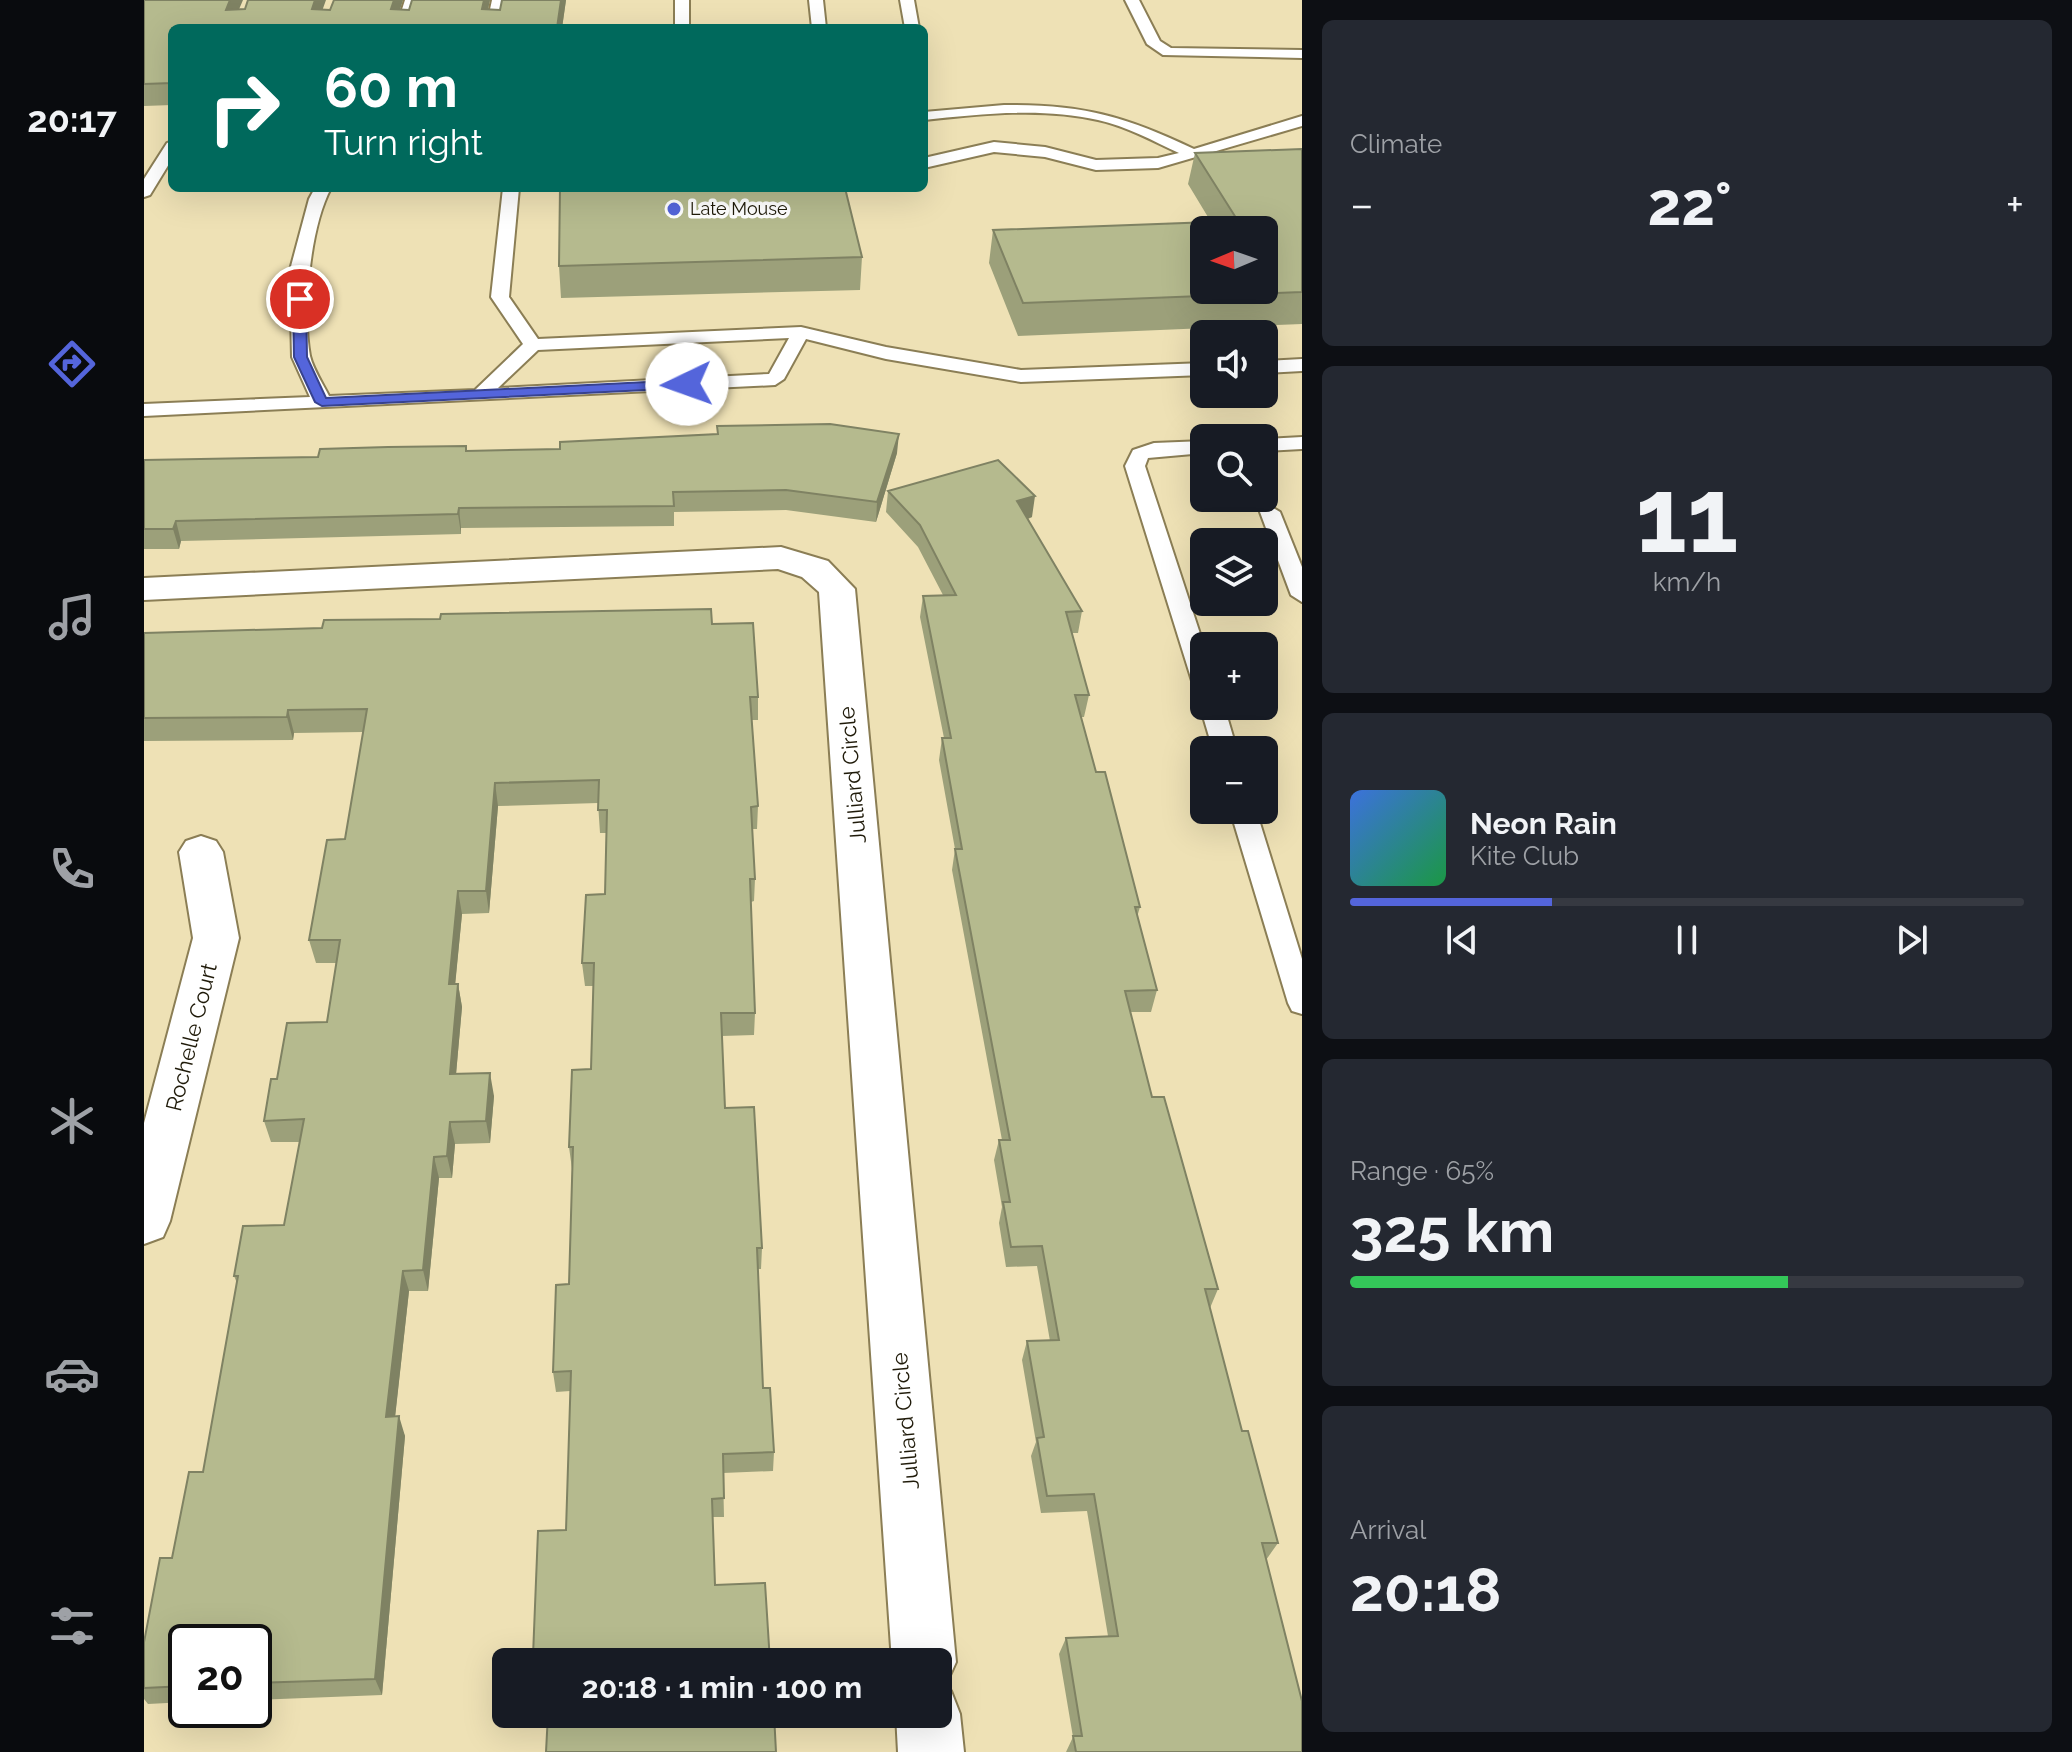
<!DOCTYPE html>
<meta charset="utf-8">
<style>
:root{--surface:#171b24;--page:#242831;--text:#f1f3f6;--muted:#9ea1a6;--line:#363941;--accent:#5465db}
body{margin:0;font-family:Raleway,sans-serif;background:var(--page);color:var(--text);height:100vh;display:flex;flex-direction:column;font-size:30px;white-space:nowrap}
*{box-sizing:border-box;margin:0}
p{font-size:26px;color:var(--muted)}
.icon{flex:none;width:44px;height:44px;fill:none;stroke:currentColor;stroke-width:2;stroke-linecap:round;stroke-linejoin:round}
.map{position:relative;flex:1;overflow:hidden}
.details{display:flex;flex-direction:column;gap:20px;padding:20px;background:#0d0f14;width:770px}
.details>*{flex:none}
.banner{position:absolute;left:24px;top:24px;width:760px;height:168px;border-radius:12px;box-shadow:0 8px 32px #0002;background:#00695c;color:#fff;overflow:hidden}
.needle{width:52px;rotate:268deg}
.tools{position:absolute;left:1046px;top:216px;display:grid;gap:16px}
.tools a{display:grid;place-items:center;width:88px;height:88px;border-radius:12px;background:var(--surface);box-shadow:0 8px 32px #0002;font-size:40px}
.speed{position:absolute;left:24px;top:1624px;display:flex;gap:16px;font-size:40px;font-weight:700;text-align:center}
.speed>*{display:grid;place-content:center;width:104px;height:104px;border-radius:50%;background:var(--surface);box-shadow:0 8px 32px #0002;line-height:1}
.speed .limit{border:4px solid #111;border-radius:12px;background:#fff;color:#111}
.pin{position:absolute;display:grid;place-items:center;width:68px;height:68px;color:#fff;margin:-34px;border:4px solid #fff;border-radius:50%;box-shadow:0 2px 8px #0007}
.me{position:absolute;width:88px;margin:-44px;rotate:267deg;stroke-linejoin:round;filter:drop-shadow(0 0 6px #0008)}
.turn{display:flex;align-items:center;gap:28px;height:168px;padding:0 24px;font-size:36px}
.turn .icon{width:104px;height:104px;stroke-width:2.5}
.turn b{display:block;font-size:56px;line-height:68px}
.big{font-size:60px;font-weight:700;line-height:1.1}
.details .card{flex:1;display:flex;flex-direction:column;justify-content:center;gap:12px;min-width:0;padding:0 28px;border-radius:12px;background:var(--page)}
.details .dial{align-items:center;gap:0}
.dial b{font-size:104px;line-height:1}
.song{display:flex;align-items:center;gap:24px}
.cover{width:96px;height:96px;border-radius:12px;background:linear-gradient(135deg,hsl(220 70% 55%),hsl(140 70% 35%))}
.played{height:8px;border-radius:4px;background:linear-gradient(90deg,var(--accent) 30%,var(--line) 30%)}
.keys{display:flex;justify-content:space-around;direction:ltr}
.heat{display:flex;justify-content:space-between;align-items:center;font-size:44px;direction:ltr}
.charge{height:12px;border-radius:6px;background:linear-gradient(90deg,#34c759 65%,var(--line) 0)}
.trip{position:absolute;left:348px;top:1648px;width:460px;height:80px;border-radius:12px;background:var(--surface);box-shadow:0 8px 32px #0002;font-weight:700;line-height:80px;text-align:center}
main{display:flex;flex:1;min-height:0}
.menu{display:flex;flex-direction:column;width:144px;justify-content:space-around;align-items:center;background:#090b0e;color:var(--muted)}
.menu .icon{width:56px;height:56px}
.menu .selected{color:var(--accent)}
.menu b{font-size:36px;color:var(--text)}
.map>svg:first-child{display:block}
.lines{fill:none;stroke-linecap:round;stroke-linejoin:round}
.lane-casing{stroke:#8b7e55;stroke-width:4}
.street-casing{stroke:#8b7e55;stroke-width:4}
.lane{fill:#fff;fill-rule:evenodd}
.street{fill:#fff;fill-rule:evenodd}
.wall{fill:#9ca07a}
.shaded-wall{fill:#7f8263}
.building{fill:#b5ba8e;stroke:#7f8263;stroke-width:2;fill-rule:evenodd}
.route{fill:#5465db;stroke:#37428e;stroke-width:2}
.poi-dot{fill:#5465db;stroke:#fff;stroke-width:3}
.labels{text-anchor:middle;stroke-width:7;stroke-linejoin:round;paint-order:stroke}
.far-poi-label{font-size:18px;fill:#1f1a09;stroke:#fff;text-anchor:start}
.street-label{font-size:22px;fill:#1f1a09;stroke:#fff}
</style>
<main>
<nav class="menu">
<b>20:17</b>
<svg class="icon selected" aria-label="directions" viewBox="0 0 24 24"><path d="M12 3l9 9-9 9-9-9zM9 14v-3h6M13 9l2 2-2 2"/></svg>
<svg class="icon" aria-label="music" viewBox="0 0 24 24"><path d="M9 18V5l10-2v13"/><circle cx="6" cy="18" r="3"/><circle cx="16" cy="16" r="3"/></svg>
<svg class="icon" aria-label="phone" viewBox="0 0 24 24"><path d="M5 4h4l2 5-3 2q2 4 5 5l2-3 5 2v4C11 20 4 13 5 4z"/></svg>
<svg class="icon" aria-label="climate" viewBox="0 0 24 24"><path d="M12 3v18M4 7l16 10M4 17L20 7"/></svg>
<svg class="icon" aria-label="car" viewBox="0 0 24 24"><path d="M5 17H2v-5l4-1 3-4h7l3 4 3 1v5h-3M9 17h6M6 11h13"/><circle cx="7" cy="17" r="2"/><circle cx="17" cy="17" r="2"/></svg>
<svg class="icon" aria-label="filters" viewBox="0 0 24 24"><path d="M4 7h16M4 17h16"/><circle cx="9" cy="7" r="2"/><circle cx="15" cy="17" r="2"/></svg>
</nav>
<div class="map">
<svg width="1158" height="1752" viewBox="0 0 1158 1752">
<rect width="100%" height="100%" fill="#eee1b5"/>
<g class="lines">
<g class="lane-casing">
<path id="lane" d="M 261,0 L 275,0 L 266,28 L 252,28 Z
M 348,0 L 362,0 L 356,28 L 342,28 Z
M 531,0 L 545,0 L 545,28 L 531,28 Z
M 665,0 L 679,0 L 682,28 L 668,28 Z
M 756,0 L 770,0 L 775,28 L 761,28 Z
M 981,0 L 995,0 L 1016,41 L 1027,48 L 1158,50 L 1158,58 L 1019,55 L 1003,44 Z
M 860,105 C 937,104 981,116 1050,149 L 1158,116 L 1158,126 L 1014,168 L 952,170 L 901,157 L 850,152 L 780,168 L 780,158 L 850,142 L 901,147 L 952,160 L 1014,158 L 1035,153 C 1009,141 982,126 954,120 C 898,107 836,114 780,120 L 780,112 Z
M 28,141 L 28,159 L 6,195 L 0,197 L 0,179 L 23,143 Z
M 171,188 L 187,188 C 166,227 158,312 166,356 C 169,369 179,384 185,396 L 331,390 L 379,344 L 347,297 L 359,188 L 375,188 L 365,297 L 394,339 L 657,327 L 742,347 L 877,370 L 1060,363 L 1060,375 L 877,382 L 742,359 L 662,339 L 640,379 L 631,385 L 0,416 L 0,404 L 166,397 L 148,357 L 146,270 L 165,199 ZM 645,338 L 625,374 L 354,388 L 394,350 Z
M 1158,359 L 1158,371 L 1120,373 L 1120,361 Z
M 1158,437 L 1158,449 L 1120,451 L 1120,439 Z
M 1060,441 L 1060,453 L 1004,458 L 1001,466 L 1060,646 L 1060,689 L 1052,686 L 1048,681 L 981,466 L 989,450 L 1010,443 Z
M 1126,506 L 1136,512 L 1158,567 L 1158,602 L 1147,595 L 1116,512 Z
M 1060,700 L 1060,706 L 1080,706 L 1093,750 L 1069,750 L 1056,706 Z
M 1086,810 L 1112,810 L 1158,959 L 1158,1014 L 1148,1011 L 1144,1003 Z"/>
</g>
<g class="street-casing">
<path id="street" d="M 637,547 L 684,561 L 711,589 L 812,1662 L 802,1684 L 796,1687 L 807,1691 L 816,1714 L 820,1752 L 754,1752 L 752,1714 L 794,1714 L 794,1662 L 748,1662 L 675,592 L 658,577 L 634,569 L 0,600 L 0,578 Z
M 57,836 L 72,841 L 79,852 L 95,938 L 26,1221 L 19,1237 L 0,1244 L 0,1123 L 49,938 L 35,852 L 42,841 Z"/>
</g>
<use href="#lane" class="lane"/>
<use href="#street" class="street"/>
</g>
<path class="wall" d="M 0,0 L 95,9 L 186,10 L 190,0 L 259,0 L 256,9 L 265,10 L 268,0 L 346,0 L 344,9 L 356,10 L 358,0 L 422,0 L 418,28 L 28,28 L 28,105 L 0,106 Z
M 1158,149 L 1158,324 L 874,336 L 845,263 L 849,230 L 1067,222 L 1044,184 L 1051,153 Z
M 718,257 L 716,290 L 417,298 L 415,266 Z
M 323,451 L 753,453 L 732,522 L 642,510 L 530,512 L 530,526 L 317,528 L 317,534 L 37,541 L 35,549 L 0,549 L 0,460 L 174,457 Z
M 744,491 L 888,517 L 884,519 L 938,611 L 934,633 L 928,633 L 945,695 L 940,717 L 937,717 L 952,772 L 996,907 L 993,917 L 1013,990 L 1007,1012 L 986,1012 L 1008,1097 L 1074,1289 L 1066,1308 L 1098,1431 L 1134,1543 L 1122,1560 L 1158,1752 L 922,1752 L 929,1737 L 915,1654 L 922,1638 L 964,1636 L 943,1511 L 897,1513 L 887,1456 L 892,1442 L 878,1360 L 883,1341 L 906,1341 L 893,1266 L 862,1267 L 855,1223 L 858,1207 L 850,1160 L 855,1140 L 858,1140 L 808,870 L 811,849 L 795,760 L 798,738 L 800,738 L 776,617 L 779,596 L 799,595 L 774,547 L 742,512 Z
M 568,624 L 614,697 L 614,720 L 608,720 L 614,806 L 613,829 L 608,829 L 611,879 L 610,901 L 607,902 L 611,1013 L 610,1035 L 578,1036 L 581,1108 L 618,1248 L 617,1269 L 614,1269 L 619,1388 L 630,1452 L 629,1471 L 579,1473 L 580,1517 L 569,1517 L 571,1585 L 626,1662 L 391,1662 L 389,1656 L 422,1530 L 426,1391 L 412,1392 L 409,1372 L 425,1284 L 428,1169 L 425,1147 L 447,1069 L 449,986 L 441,986 L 438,963 L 461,894 L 462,833 L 456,833 L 454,803 L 354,806 L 345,913 L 318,914 L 311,984 L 314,984 L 318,1007 L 312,1074 L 350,1096 L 346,1143 L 311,1144 L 308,1178 L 295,1178 L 284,1291 L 265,1291 L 251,1416 L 261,1436 L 238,1695 L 110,1700 L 110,1642 L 42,1642 L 42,1702 L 4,1704 L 0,1699 L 0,1642 L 59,1472 L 93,1283 L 90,1276 L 140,1225 L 156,1142 L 127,1142 L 120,1121 L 133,1079 L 183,1022 L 192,963 L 172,963 L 165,940 L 201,839 L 219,732 L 150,733 L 149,740 L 0,741 L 0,633 Z"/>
<path class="shaded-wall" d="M 86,0 L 99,0 L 87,28 L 82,10 Z
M 171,0 L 182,0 L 172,28 L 168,9 Z
M 250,0 L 259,0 L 250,28 L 247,9 Z
M 340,0 L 346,0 L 340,28 L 338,9 Z
M 417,0 L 422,0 L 418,28 L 413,28 Z
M 755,434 L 753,453 L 732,522 L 733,502 Z
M 891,496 L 888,517 L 870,523 L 873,501 Z
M 315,508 L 317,528 L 317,534 L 314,514 Z
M 32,521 L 37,541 L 35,549 L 29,529 Z
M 144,710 L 150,733 L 149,740 L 143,717 Z
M 351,783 L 354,806 L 345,913 L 342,891 Z
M 314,891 L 318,914 L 309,1007 L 305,984 Z
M 314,984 L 318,1007 L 310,1097 L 306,1074 Z
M 346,1073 L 350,1096 L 346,1143 L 342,1121 Z
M 306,1122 L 311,1144 L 308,1178 L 303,1156 Z
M 290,1157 L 295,1178 L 284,1291 L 279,1270 Z
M 259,1271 L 265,1291 L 249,1436 L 242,1417 Z
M 255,1416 L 261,1436 L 238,1695 L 231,1679 Z"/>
<path class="building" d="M 0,0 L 86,0 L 82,10 L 101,9 L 104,0 L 171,0 L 168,9 L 186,10 L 190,0 L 250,0 L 247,9 L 265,10 L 268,0 L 340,0 L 338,9 L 356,10 L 358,0 L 417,0 L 413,28 L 28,28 L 28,83 L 0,84 Z
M 1158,149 L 1158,292 L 879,303 L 849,230 L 1094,221 L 1051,153 ZM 1060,230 L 1120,230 L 1120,290 L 1060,290 Z
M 416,188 L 701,188 L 718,257 L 415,266 Z
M 686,424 L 755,434 L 733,502 L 642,490 L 529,492 L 530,506 L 315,508 L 314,514 L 32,521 L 29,529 L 0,529 L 0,460 L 174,457 L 176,449 L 244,447 L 322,446 L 322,451 L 416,449 L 416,442 L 574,434 L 573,426 Z
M 854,460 L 891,496 L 873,501 L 938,611 L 922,612 L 945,695 L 931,695 L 952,772 L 961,772 L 996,907 L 991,907 L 1013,990 L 981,991 L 1008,1097 L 1020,1097 L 1074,1289 L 1061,1289 L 1098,1431 L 1104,1431 L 1134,1543 L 1118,1543 L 1158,1701 L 1158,1752 L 932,1752 L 929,1736 L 938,1736 L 922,1638 L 974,1636 L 950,1494 L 903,1496 L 893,1438 L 900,1437 L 883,1341 L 915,1340 L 898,1246 L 867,1247 L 859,1202 L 866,1202 L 855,1140 L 866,1140 L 811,849 L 818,849 L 798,738 L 807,738 L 779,596 L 812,595 L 776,525 L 744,491 Z
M 567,609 L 568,624 L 609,623 L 614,697 L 606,697 L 614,806 L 607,807 L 611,879 L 606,879 L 611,1013 L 577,1013 L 581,1108 L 610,1107 L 618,1248 L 613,1248 L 619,1388 L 626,1388 L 630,1452 L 579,1454 L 580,1498 L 568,1499 L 571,1585 L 621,1583 L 626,1662 L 406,1662 L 406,1656 L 389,1656 L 394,1531 L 422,1530 L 427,1371 L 409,1372 L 412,1285 L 425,1284 L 429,1147 L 425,1147 L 428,1070 L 447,1069 L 450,963 L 438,963 L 442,895 L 461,894 L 463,810 L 454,810 L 455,780 L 351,783 L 342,891 L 314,891 L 305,984 L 314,984 L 306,1074 L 346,1073 L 342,1121 L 306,1122 L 303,1156 L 290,1157 L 279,1270 L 259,1271 L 242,1417 L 255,1416 L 231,1679 L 110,1683 L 110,1642 L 42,1642 L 42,1686 L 0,1688 L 0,1642 L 16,1558 L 28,1558 L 45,1472 L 59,1472 L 94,1276 L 90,1276 L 99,1226 L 140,1225 L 160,1119 L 120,1121 L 127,1079 L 133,1079 L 143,1023 L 183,1022 L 196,940 L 165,940 L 183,840 L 201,839 L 223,709 L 144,710 L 143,717 L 0,718 L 0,633 L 178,628 L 180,620 L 296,619 L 297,614 Z
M 404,1714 L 630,1714 L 632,1752 L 402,1752 Z"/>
<path class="route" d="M 156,295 L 162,299 L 163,357 L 182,398 L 543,380 L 549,384 L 543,388 L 178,406 L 171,402 L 150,357 L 149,299 Z"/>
<circle class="poi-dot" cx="530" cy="209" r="8"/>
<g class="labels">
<g class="far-poi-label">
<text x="546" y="215">Late Mouse</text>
</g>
<g class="street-label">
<text transform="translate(708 775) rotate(-95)" y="8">Julliard Circle</text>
<text transform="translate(47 1037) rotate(-76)" y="8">Rochelle Court</text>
<text transform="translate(761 1421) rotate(-95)" y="8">Julliard Circle</text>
</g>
</g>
</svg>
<div class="tools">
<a><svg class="needle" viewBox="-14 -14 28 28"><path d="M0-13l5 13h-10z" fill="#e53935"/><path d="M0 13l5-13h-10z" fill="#9ea1a6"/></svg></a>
<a><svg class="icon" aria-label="sound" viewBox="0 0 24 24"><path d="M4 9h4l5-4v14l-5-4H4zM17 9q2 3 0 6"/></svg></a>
<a><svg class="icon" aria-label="search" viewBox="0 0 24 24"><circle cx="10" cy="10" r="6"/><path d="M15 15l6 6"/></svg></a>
<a><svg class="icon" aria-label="layers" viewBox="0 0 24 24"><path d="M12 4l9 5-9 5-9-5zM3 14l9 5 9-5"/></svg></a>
<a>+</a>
<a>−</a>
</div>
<div class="speed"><div class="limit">20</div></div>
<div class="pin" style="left:156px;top:299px;background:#d93025"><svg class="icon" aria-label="arrive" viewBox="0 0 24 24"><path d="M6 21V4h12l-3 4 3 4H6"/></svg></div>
<svg class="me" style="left:543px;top:384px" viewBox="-20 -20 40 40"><circle r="19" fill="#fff"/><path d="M0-13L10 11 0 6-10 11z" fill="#5465db"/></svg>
<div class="trip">20:18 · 1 min · 100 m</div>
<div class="banner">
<div class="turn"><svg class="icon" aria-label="right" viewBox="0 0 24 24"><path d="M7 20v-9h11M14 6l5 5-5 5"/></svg><div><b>60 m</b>Turn right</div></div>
</div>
</div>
<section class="details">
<div class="card"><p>Climate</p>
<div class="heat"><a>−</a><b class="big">22°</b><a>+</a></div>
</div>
<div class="card dial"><b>11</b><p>km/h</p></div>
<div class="card">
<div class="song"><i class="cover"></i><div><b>Neon Rain</b><p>Kite Club</p></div></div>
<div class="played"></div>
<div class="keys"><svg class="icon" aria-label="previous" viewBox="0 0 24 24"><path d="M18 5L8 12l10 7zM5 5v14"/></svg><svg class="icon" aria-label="pause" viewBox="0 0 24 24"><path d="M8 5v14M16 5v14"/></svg><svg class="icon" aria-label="next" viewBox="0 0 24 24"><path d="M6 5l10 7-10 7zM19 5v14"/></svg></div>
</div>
<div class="card"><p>Range · 65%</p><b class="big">325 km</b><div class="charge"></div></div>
<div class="card"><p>Arrival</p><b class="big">20:18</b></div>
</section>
</main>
